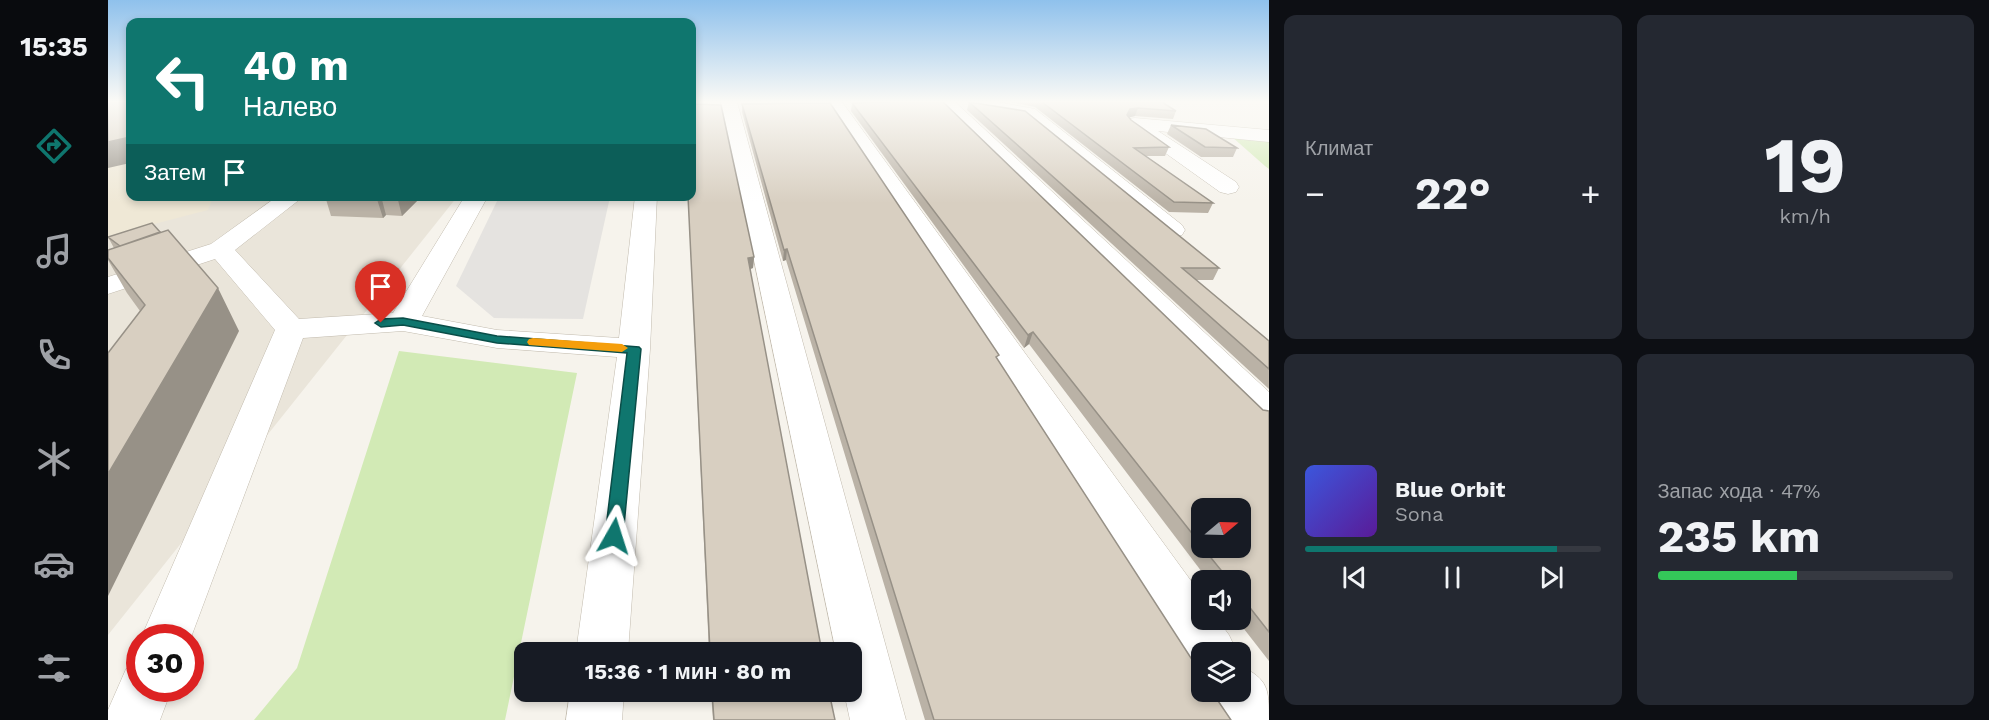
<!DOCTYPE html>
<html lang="ru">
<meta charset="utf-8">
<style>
:root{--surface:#171b24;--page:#242831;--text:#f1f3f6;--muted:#9ea1a6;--line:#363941;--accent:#0f766e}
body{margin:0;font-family:"Work Sans",sans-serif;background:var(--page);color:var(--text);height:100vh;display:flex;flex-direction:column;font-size:22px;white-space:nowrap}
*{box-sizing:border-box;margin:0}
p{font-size:20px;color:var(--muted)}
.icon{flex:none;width:33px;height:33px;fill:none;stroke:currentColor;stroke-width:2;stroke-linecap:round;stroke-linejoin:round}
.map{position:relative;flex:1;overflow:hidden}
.sheet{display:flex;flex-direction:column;gap:15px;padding:15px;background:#0d0f14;width:720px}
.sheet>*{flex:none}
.top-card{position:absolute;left:18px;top:18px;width:570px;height:183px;border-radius:12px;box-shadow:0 3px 9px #0003;background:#0f766e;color:#fff;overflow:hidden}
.needle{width:39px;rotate:71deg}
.fabs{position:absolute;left:1083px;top:498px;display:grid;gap:12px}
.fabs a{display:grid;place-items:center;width:60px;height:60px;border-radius:12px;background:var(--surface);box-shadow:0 3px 9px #0003;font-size:30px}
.speed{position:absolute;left:18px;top:624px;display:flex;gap:12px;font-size:30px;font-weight:700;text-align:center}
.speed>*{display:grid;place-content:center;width:78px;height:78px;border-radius:50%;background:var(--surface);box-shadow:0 3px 9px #0003;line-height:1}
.speed .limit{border:9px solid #d22;background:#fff;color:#111}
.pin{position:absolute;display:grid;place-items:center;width:51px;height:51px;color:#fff;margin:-62px -26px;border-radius:50% 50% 50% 0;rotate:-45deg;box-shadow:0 0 6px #0007}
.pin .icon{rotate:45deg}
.me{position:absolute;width:66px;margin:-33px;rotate:6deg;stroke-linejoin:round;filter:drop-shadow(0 0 4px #0008)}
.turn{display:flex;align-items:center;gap:21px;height:126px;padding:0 18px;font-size:27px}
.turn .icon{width:78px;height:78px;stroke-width:2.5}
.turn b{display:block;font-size:42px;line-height:51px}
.then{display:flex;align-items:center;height:57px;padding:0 18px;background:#0003;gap:12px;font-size:22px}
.big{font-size:45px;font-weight:700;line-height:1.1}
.sheet .widget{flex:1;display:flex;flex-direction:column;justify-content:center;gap:9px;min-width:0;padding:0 21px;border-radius:12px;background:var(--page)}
.sheet .dial{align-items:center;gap:0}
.dial b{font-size:78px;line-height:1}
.song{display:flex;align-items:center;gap:18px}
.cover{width:72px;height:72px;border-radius:9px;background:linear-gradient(135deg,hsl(230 70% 55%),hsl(270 70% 35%))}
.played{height:6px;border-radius:3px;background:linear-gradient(90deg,var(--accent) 85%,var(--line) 85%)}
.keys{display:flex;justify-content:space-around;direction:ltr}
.heat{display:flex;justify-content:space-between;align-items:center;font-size:33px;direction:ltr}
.charge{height:9px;border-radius:4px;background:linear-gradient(90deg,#34c759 47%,var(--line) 0)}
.sheet .tiles{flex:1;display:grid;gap:15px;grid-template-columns:repeat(2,1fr)}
.trip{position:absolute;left:406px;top:642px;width:348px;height:60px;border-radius:12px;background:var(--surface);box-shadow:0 3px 9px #0003;font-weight:700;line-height:60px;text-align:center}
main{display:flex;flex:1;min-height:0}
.tab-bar{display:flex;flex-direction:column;width:108px;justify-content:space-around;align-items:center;background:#090b0e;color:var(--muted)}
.tab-bar .icon{width:42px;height:42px}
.tab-bar .on{color:var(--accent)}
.tab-bar b{font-size:27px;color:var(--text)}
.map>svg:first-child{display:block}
.residential{fill:#eae5da}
.education{fill:#efe8d6}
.green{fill:#d2eab5}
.parking{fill:#e5e3e0}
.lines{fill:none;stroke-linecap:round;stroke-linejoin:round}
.minor-casing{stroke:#c2bbae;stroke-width:1}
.minor{fill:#fff;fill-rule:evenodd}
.wall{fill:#bab2a6;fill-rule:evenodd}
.shaded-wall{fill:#979187}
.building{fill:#d8cfc1;stroke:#979187;stroke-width:1.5}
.route{fill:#0f766e;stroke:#0a4d48;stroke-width:1.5}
.slow{fill:#f59e0b}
</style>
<main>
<nav class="tab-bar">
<b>15:35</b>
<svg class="icon on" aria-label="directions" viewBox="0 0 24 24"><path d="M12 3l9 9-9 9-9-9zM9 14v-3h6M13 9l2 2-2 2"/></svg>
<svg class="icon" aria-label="music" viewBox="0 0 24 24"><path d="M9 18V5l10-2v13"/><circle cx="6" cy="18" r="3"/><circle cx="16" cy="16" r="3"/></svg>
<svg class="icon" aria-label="phone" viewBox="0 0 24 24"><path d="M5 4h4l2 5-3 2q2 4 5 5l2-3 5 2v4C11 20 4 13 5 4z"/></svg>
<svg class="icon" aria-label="climate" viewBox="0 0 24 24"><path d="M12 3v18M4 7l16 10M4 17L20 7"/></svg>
<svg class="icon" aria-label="car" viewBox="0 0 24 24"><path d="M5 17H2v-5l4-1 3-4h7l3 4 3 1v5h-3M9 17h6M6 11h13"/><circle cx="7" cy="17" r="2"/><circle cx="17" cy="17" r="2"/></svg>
<svg class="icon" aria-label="filters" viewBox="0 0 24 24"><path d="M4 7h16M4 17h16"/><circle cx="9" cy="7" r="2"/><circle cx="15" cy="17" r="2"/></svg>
</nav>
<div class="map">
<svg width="1161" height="720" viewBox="0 0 1161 720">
<rect width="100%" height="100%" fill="#f6f3ec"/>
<path class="residential" d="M 0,102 L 22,196 L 349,197 L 0,635 Z"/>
<path class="education" d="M 0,102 L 22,102 L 22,196 L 114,197 L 104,200 L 100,210 L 0,236 Z"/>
<path class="green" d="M 1123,136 L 1161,140 L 1161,169 L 1157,166 Z
M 291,351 L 469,373 L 397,720 L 146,720 L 189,668 Z"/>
<path class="parking" d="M 391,197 L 502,197 L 475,319 L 386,318 L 348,286 Z"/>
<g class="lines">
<g class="minor-casing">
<path id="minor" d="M 613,102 L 629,102 L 798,720 L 742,720 L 736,692 L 744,692 L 744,652 L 728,652 Z
M 722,102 L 734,102 L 1094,596 L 1094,620 L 1110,620 L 1121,635 L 1129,652 L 1094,652 L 1094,673 L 1085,669 L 720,105 Z
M 829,102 L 847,102 L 1161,392 L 1161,424 L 1148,421 Z
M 870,102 L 889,102 L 927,109 L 1074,225 L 1077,230 L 1074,235 L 1065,237 L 1056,235 L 916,117 L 870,109 L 868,105 Z
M 1027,118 L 1161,130 L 1161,142 L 1050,131 L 1128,182 L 1131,187 L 1128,192 L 1120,194 L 1112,192 L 1021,127 L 1018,123 L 1021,119 Z
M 170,196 L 196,196 L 127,250 L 191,319 L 285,313 L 357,196 L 380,196 L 314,316 L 389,330 L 511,338 L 527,196 L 549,196 L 542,349 L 520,652 L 468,652 L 509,357 L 389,348 L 295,331 L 195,338 L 82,640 L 82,638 L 33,638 L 167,330 L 107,259 L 0,294 L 0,277 L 103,244 Z
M 32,664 L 32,688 L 64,688 L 52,720 L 0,720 L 0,710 L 18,669 Z
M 1132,666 C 1161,679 1161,690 1161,720 L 1117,720 L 1103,692 L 1132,692 Z
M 462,692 L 516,692 L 514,720 L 458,720 Z"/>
</g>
<use href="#minor" class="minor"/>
</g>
<path class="wall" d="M 861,102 L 1111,268 L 1105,280 L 1087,280 L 1161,341 L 1161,389 L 859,110 Z
M 903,102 L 1054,102 L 1068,111 L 1065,119 L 1027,116 L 1021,117 L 1023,120 L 1061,147 L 1057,156 L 1038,156 L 1105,203 L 1100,213 L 1061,212 L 927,107 Z
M 744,103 L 1155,410 L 1161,411 L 1161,661 L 1129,620 L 1132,620 L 1132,580 L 1100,580 L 921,344 L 916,348 L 743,111 ZM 1094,508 L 1132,548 L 1094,548 Z
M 634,104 L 890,360 L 1123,720 L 817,720 L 678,260 L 675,261 L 634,112 Z
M 1063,125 L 1129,148 L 1125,157 L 1093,157 L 1059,134 Z
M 217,196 L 314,196 L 294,216 L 278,215 L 275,218 L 223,216 Z
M 580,196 L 584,196 L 646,257 L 645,268 L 642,269 L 714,652 L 601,652 Z
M 0,237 L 131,331 L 32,311 L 19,293 L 0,260 L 0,250 L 6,248 Z
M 603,692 L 721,692 L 727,720 L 605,720 Z"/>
<path class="shaded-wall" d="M 1030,108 L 1027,116 L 1019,118 L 1019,115 L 1022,109 Z
M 22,137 L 22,163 L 0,168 L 0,142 Z
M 268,196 L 273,196 L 278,215 L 275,218 Z
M 289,196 L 314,196 L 294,216 Z
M 679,249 L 678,260 L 675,261 L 676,250 Z
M 646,257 L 645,268 L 639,270 L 640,258 Z
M 110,288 L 131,331 L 0,596 L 0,474 Z
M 925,332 L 921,344 L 916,348 L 920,335 Z"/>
<path class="building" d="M 0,102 L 22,102 L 22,108 L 21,108 L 22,109 L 22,137 L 0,142 Z
M 784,102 L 835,102 L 1155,410 L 1161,411 L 1161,632 L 1132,595 L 1132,580 L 1121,580 L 1095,548 L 1132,548 L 1132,508 L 1094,508 L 1094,546 L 925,332 L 920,335 L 744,103 Z
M 861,102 L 917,111 L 1111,268 L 1074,268 L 1161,341 L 1161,369 Z
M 934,102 L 1054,102 L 1068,111 L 1030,108 L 1022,109 L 1019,115 L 1023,120 L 1061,147 L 1026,148 L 1105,203 L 1066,202 Z
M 722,103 L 891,355 L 888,357 L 1094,675 L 1094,692 L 1104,692 L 1123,720 L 826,720 L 679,249 L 676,250 L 634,104 Z
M 584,104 L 613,105 L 646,257 L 640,258 L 714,652 L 602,652 L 580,196 L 584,196 Z
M 1063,125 L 1098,129 L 1129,148 L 1097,147 Z
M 44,223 L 52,232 L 12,246 L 0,237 Z
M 60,230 L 110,288 L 0,474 L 0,353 L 37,305 L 0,258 L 0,250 Z
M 604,692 L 721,692 L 727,720 L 606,720 Z"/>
<linearGradient id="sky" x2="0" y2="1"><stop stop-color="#8fc1ec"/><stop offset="0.5" stop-color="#fbfaf6"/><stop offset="1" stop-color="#fbfaf6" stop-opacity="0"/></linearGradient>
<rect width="1161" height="203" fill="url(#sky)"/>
<path class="route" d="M 295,318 L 389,336 L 531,347 L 533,349 L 515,536 L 513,541 L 506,543 L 500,541 L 497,536 L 519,353 L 389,343 L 295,325 L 273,327 L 267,323 L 273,319 Z"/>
<path class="slow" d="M 425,338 L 514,344 L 520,348 L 514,352 L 421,345 L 419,342 L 421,339 Z"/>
</svg>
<div class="fabs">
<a><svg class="needle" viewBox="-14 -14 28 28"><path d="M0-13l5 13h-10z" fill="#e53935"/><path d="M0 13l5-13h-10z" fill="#9ea1a6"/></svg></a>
<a><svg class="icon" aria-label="sound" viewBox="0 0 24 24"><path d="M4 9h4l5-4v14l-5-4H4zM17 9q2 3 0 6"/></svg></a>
<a><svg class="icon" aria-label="layers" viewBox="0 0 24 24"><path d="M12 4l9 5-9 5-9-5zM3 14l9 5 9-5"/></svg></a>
</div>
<div class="speed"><div class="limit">30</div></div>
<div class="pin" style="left:273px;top:323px;background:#d93025"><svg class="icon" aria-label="arrive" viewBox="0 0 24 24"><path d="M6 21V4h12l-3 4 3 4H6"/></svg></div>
<svg class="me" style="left:506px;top:536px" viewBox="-20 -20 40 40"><path d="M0-17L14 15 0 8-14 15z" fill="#0f766e" stroke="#fff" stroke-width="4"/></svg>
<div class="trip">15:36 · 1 мин · 80 m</div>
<div class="top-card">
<div class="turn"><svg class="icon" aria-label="left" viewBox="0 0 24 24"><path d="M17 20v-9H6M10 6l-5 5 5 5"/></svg><div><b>40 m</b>Налево</div></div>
<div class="then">Затем<svg class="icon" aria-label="arrive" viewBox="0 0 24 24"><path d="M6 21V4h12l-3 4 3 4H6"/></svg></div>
</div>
</div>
<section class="sheet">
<div class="tiles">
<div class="widget"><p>Климат</p>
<div class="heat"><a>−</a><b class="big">22°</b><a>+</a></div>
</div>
<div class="widget dial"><b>19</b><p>km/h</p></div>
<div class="widget">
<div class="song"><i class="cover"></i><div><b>Blue Orbit</b><p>Sona</p></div></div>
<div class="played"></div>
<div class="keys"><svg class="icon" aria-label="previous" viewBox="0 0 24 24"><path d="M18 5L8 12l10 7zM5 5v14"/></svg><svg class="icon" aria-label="pause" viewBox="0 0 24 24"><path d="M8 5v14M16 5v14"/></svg><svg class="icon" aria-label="next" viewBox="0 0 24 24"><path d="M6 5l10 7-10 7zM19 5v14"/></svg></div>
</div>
<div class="widget"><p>Запас хода · 47%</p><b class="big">235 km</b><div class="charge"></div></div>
</div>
</section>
</main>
